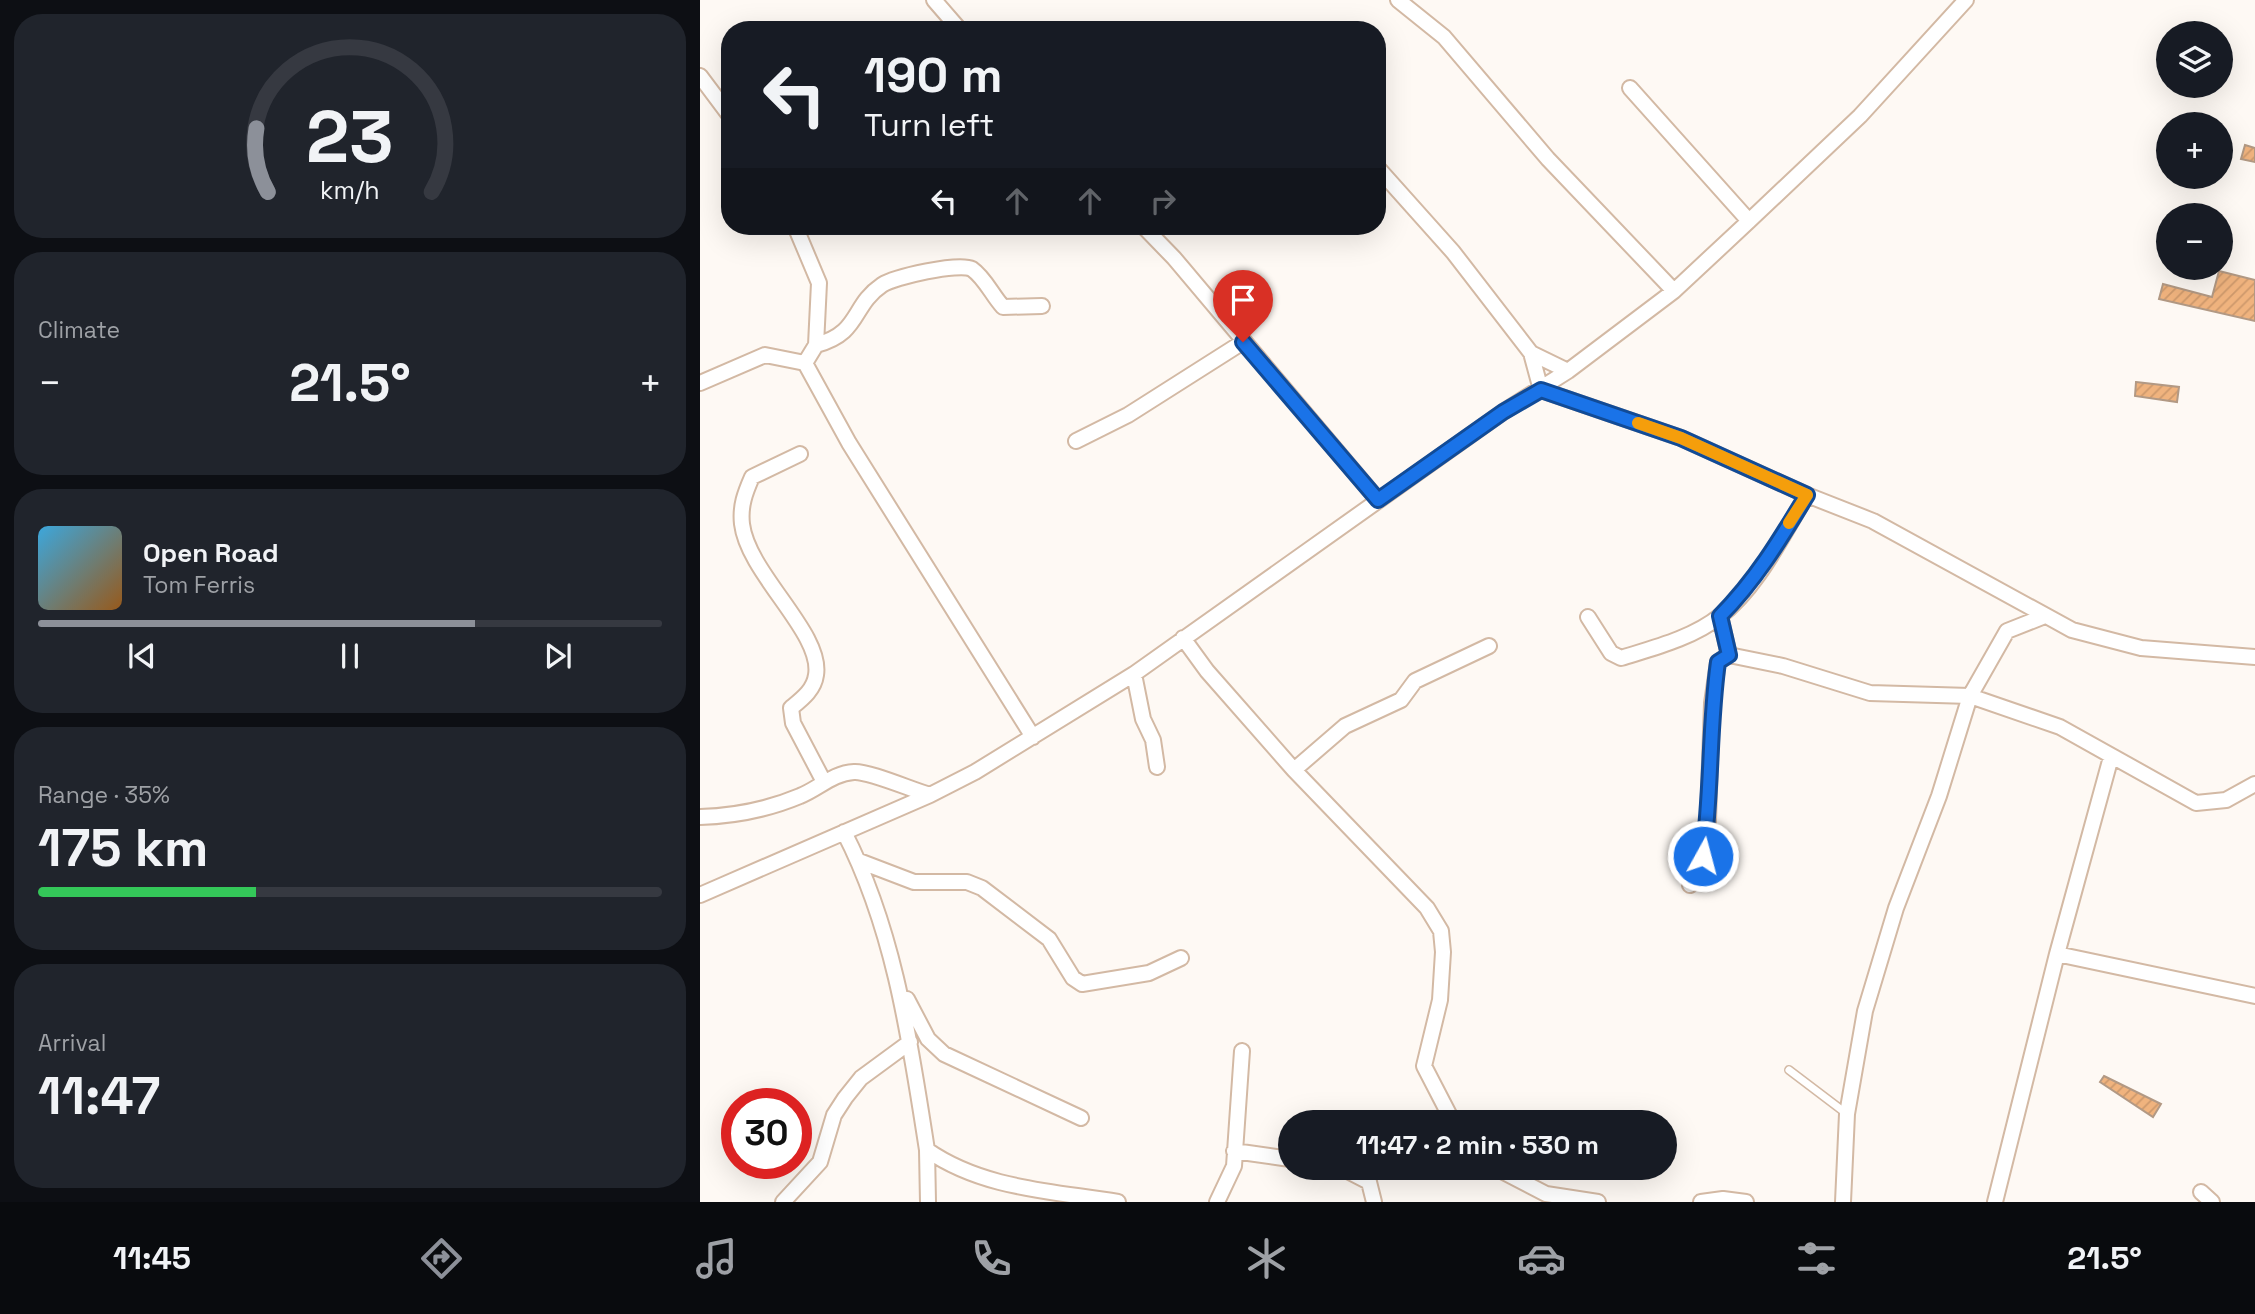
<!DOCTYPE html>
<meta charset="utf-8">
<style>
:root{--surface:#171b24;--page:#20242c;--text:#f1f3f6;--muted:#9ea1a6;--line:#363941;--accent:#8c9099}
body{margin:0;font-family:"Space Grotesk",sans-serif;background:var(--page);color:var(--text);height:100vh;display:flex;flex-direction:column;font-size:26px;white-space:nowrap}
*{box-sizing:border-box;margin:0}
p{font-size:23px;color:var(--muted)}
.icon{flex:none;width:38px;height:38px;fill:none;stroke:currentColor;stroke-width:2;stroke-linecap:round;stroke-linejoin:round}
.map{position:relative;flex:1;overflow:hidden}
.panel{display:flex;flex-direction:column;gap:14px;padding:14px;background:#0d0f14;width:700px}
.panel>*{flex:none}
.guide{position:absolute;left:21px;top:21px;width:665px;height:214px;border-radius:28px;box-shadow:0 7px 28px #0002;background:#171b24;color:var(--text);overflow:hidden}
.fabs{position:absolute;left:1456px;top:21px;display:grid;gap:14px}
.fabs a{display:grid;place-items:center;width:77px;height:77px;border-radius:50%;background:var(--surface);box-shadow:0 7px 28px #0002;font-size:35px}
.speed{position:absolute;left:21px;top:1088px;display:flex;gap:14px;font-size:35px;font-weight:700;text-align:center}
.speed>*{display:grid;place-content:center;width:91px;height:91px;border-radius:50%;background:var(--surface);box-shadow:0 7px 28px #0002;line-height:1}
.speed .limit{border:10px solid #d22;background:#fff;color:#111}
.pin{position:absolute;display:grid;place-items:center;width:60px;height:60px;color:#fff;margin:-72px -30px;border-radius:50% 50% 50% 0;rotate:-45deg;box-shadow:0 0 7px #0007}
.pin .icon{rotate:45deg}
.me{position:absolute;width:77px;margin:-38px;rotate:7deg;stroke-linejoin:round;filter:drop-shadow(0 0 5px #0008)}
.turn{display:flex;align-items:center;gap:24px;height:147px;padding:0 28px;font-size:32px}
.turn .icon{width:91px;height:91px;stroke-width:2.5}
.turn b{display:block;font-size:49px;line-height:60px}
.lanes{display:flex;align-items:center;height:66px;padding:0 28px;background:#0003;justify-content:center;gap:35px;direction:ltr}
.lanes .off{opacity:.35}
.big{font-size:52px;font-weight:600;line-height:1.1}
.panel .tile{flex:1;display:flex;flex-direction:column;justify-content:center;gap:10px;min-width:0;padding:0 24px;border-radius:28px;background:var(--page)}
.panel .dial{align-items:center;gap:0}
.dial svg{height:182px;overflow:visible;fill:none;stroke:var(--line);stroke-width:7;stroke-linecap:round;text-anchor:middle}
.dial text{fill:var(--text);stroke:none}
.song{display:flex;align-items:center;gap:21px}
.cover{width:84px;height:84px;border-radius:10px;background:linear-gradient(135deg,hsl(200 70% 55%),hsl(30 70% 35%))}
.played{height:7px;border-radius:4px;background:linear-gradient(90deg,var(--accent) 70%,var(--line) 70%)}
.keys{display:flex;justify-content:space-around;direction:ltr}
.heat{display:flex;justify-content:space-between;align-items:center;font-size:38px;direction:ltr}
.charge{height:10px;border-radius:5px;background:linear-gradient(90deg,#34c759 35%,var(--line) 0)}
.trip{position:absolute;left:578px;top:1110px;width:399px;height:70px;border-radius:35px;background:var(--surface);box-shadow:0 7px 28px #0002;font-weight:600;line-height:70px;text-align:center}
.tabs{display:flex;height:112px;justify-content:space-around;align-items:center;background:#090b0e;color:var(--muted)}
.tabs .icon{width:49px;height:49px}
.tabs .selected{color:var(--accent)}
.tabs b{font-size:32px;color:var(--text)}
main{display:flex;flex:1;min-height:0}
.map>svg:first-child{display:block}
.building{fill:url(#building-hatch);stroke:#b29984;stroke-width:2}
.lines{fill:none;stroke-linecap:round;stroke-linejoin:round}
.lane-casing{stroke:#d3b9a4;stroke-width:10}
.street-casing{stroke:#d3b9a4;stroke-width:18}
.lane{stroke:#fff;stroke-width:7}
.street{stroke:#fff;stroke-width:14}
.route-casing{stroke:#114b97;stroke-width:18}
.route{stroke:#1a73e8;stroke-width:12}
.slow{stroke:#f59e0b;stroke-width:12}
</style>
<main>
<section class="panel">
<div class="tile dial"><svg viewBox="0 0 100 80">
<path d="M14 69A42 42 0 1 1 86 69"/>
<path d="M14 69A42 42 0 0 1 9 41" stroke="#8c9099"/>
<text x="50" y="56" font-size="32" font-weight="700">23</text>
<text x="50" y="72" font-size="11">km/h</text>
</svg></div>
<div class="tile"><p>Climate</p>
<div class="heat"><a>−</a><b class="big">21.5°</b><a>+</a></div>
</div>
<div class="tile">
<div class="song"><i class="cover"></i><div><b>Open Road</b><p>Tom Ferris</p></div></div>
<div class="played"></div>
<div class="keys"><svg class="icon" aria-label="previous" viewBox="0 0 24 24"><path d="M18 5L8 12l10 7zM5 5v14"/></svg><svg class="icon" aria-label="pause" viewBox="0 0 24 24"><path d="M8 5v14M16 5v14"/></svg><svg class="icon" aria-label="next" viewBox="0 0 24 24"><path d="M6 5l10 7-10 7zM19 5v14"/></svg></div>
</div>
<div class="tile"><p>Range · 35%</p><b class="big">175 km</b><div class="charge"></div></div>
<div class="tile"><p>Arrival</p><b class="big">11:47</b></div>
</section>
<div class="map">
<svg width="1555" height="1202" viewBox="0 0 1555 1202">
<defs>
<pattern id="building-hatch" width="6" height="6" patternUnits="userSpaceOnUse" patternTransform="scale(1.75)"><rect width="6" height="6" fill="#f0b37e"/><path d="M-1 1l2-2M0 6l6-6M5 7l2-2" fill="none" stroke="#ce996c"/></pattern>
</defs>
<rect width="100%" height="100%" fill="#fef9f4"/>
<path class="building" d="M 1545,145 L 1555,148 L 1555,162 L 1541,159 Z
M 1519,271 L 1555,280 L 1555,321 L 1459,299 L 1463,284 L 1512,297 Z
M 1436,382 L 1479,387 L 1477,402 L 1435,396 Z
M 1404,1076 L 1461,1104 L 1453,1117 L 1400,1082 Z"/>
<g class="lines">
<g class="lane-casing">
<path id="lane" d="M 1089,1070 L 1147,1114"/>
</g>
<g class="street-casing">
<path id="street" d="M 234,0 L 260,30
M 698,0 L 744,37 L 848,159 L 974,291
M 0,76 L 30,116
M 930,88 L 1049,221
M 677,167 L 753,252 L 831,353 L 868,371
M 95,226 L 119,283 L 116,345 L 105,363
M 443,226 L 474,258 L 678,500
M 116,345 C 161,333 151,306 182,285 C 194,277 259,262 272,269 C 285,278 292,295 303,307 L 342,306
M 831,353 L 841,390 L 981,438 L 1107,495 L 1173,521 L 1372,630 L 1441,648 L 1555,657
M 105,363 L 149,443 L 333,737
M 0,383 L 65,355 L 105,363
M 376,441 L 428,415 L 543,342
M 100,454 L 52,477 C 45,493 40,506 42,524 C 48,574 123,633 116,675 C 114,690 102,699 91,708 L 93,723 L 124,782
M 1020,616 L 1029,655
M 888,617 L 911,653 L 921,658 C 953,648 993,638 1020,616 C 1058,587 1082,535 1107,495
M 483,638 L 507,671 L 594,770 L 727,908 L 741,931 L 743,952 L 740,1000 L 724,1066 L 753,1122
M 434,674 L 443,719 L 453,740 L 457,767
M 1411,757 L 1357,954 L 1555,996
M 594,770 L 645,726 L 701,700 L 715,681 L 789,646
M 0,817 C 34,816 69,809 100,796 C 118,789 133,773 154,772 C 169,771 212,790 230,795
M 144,832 C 195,931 210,1042 227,1150 C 283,1189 352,1191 418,1202
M 159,861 L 214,882 L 267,882 L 282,888 L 349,939 L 373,978 L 382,984 L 449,973 L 481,958
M 990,885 L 1003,856 L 1008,821 L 1012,703 L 1018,662 L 1029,655 L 1083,666 L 1170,693 L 1270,696 L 1360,727 L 1496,803 L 1526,800 L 1555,784
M 0,895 L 230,795 L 275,772 L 434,674 L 803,412 L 868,371 L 974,291 L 1049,221 L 1160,116 L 1266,0
M 207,999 L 228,1039 L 244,1054 L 381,1118
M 227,1150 L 228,1202
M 534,1151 L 590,1159
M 640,1167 L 669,1182 L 674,1202
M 794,1167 L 846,1194 L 898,1202
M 1501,1192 L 1512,1202
M 83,1202 L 120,1162 L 134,1115 L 145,1098 L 161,1078 L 210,1042
M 517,1202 L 534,1166 L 542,1051
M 1001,1202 L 1023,1199 L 1046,1202
M 1143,1202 L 1147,1114 L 1165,1011 L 1196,908 L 1239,796 L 1270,696 L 1307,631 L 1345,616
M 1295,1202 L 1357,954"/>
</g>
<use href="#lane" class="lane"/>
<use href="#street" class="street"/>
</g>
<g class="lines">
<g class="route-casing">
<path id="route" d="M 543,342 L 678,500 L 803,412 L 841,390 L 981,438 L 1107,495 C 1081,538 1056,580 1020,616 L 1029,655 L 1018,662 C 1009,726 1012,791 1003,856"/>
</g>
<use href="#route" class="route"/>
<path class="slow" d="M 938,423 L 981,438 L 1107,495 L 1089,523"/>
</g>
</svg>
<div class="fabs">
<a><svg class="icon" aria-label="layers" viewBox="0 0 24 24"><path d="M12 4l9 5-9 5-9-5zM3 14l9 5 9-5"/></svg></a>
<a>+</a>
<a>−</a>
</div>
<div class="speed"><div class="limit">30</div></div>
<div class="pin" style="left:543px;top:342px;background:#d93025"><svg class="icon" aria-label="arrive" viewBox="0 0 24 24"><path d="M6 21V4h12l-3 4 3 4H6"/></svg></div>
<svg class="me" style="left:1003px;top:856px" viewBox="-20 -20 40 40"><circle r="17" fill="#1a73e8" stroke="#fff" stroke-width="3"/><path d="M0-11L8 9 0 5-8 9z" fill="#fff"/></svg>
<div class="trip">11:47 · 2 min · 530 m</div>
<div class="guide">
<div class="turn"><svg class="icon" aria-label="left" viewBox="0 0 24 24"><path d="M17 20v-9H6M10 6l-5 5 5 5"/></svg><div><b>190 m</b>Turn left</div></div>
<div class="lanes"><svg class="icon" aria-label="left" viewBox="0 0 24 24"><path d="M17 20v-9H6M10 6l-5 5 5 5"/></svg><svg class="icon off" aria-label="ahead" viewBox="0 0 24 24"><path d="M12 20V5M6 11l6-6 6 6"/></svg><svg class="icon off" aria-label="ahead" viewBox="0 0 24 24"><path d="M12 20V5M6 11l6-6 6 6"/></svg><svg class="icon off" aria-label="right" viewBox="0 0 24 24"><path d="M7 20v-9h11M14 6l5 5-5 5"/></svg></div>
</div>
</div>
</main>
<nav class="tabs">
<b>11:45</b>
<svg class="icon selected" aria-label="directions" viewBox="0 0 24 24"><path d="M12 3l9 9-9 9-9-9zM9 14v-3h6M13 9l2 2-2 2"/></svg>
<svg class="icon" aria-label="music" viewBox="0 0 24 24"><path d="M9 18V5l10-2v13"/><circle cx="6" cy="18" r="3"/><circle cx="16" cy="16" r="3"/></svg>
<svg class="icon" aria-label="phone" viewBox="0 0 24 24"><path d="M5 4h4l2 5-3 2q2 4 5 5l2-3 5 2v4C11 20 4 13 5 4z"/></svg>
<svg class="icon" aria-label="climate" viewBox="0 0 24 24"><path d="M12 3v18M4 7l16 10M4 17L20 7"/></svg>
<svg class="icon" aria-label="car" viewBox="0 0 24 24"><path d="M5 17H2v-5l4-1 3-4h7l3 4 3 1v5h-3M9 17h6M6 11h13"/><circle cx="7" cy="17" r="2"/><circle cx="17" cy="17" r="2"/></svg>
<svg class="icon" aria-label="filters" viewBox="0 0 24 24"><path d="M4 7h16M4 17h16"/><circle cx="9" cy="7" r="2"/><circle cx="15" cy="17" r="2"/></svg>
<b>21.5°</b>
</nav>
